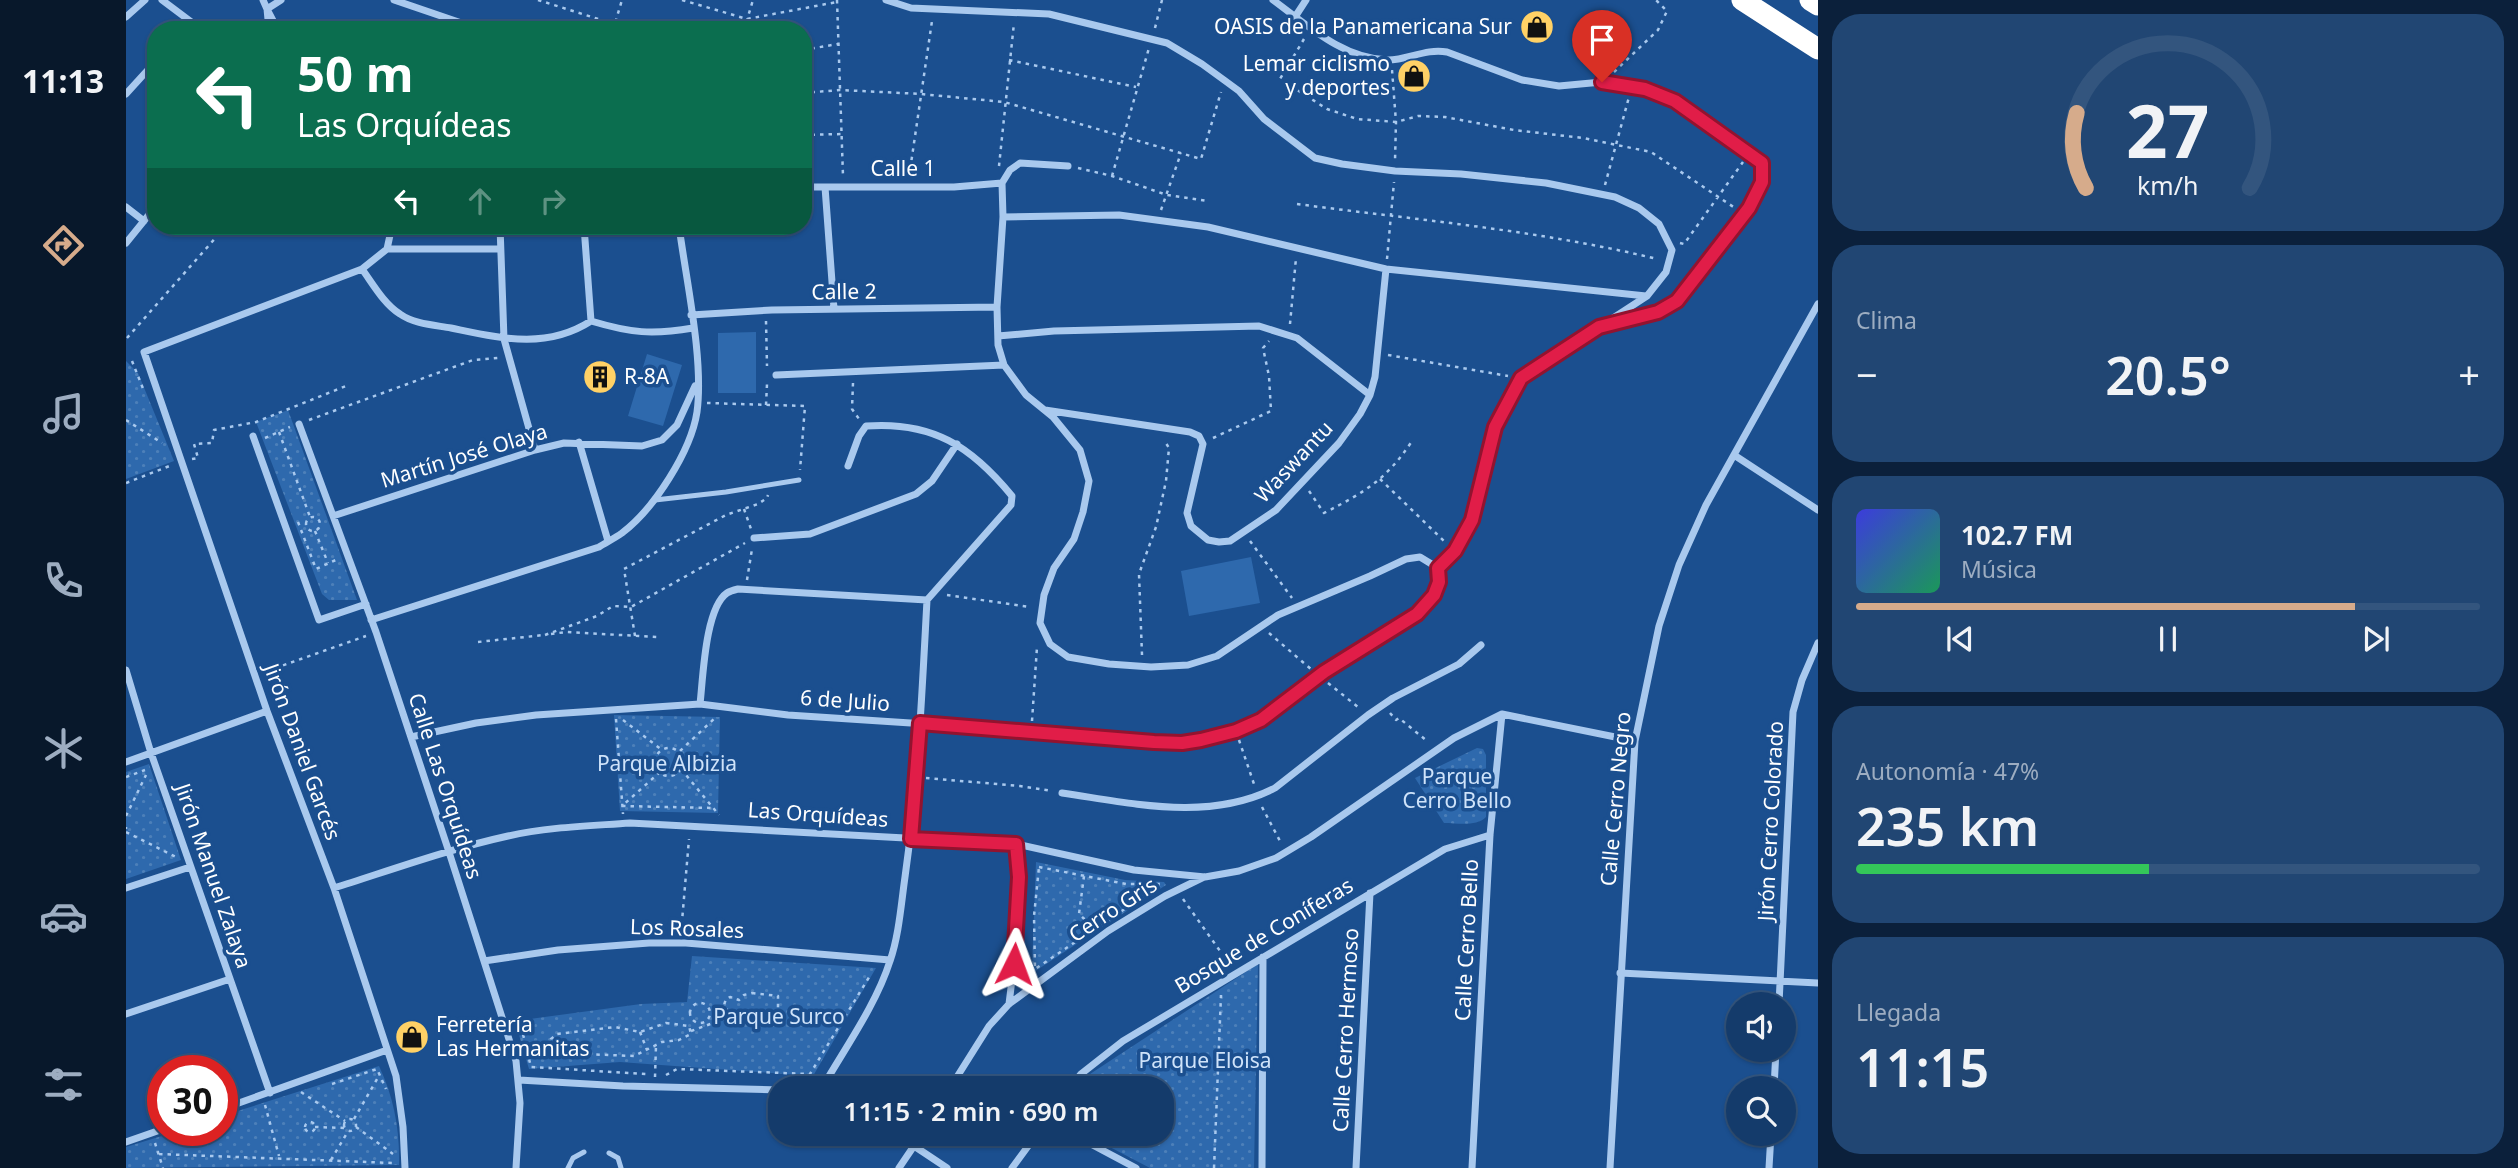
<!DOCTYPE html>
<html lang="es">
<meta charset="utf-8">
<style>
:root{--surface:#143b6b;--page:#214673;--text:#f1f3f6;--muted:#9dadc1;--line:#33557e;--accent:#d6ab8b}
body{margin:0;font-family:"Noto Sans",sans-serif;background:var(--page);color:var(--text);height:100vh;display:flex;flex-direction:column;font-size:26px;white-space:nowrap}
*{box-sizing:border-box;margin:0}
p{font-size:23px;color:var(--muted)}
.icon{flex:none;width:38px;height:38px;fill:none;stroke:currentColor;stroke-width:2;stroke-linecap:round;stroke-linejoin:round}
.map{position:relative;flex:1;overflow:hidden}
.side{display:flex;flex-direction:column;gap:14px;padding:14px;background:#0b203b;width:700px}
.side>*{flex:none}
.hud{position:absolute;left:21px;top:21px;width:665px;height:214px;border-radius:28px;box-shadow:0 2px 5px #0004,0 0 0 2px var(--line);background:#0b6e4f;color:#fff;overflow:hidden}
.buttons{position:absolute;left:1600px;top:992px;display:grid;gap:14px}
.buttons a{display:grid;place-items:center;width:70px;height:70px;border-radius:50%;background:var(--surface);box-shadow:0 2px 5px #0004,0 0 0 2px var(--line);font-size:35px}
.speed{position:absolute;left:21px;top:1055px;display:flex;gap:14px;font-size:35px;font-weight:700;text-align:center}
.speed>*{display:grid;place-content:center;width:91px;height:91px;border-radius:50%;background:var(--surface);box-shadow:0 2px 5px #0004,0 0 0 2px var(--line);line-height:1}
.speed .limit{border:10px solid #d22;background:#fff;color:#111}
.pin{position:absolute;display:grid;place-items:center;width:60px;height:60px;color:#fff;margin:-72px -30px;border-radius:50% 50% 50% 0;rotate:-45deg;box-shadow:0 0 7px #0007}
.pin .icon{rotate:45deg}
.me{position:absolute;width:77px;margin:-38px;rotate:3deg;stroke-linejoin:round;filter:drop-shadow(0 0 5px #0008)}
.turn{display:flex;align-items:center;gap:24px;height:147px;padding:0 35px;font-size:32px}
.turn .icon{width:91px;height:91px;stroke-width:2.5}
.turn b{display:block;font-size:49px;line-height:60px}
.lanes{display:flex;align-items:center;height:66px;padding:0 35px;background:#0003;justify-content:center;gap:35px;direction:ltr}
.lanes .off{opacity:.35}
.big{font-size:52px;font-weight:600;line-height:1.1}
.side .widget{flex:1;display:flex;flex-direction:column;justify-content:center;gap:10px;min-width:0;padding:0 24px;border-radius:28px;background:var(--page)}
.side .dial{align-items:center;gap:0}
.dial svg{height:182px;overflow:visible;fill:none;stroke:var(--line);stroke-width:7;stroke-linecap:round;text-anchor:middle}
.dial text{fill:var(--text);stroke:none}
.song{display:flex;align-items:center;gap:21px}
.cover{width:84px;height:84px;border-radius:10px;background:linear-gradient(135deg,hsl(240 70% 55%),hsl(150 70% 35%))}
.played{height:7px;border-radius:4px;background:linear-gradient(90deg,var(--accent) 80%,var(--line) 80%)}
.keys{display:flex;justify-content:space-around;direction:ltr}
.heat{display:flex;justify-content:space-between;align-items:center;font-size:38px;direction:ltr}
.charge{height:10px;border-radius:5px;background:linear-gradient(90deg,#34c759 47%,var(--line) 0)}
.trip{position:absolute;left:642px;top:1076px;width:406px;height:70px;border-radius:28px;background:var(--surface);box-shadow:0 2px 5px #0004,0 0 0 2px var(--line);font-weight:600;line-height:70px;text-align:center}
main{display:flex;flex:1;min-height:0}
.dock{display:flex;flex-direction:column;width:126px;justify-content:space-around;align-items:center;background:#08182b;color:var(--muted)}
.dock .icon{width:49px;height:49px}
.dock .on{color:var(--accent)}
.dock b{font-size:32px;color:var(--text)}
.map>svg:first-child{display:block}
.grass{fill:#2e69ad}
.park{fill:url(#park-dots)}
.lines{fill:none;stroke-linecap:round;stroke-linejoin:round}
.path{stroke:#a9c9ee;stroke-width:2.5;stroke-dasharray:3.5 5;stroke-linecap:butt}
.lane{stroke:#a9c9ee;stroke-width:5}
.street{stroke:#a9c9ee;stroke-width:7}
.highway{stroke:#fff;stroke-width:21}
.route-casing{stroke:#92132f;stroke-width:18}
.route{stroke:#e11d48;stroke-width:12}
.labels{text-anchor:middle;stroke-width:7;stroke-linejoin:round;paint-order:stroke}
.poi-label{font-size:21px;fill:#fff;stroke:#1b4f8f;text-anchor:end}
.street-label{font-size:21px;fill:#fff;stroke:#1b4f8f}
.park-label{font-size:21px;fill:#cfe3fa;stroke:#1b4f8f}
</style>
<main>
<nav class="dock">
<b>11:13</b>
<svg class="icon on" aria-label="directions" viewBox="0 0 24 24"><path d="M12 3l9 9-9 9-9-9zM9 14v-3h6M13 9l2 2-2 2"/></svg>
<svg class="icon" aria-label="music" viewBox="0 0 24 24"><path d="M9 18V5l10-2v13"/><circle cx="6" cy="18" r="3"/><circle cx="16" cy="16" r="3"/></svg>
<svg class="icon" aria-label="phone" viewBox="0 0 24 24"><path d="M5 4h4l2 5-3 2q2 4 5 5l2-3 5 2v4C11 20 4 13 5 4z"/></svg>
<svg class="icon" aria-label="climate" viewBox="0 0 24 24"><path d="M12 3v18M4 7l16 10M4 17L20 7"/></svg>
<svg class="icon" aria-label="car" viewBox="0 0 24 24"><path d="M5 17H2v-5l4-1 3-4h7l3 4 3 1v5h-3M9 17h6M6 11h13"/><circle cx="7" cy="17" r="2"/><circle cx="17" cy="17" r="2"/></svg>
<svg class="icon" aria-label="filters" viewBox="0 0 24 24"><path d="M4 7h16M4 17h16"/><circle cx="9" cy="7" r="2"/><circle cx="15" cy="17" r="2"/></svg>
</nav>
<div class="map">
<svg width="1692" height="1168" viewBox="0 0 1692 1168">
<defs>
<pattern id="park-dots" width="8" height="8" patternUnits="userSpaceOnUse" patternTransform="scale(1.75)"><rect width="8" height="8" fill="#2e69ad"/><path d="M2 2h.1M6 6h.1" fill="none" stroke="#4d80b9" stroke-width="1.8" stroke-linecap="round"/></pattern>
</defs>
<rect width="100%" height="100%" fill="#1b4f8f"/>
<path class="grass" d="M 630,332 L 630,393 L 592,393 L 592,333 Z
M 521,354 L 556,365 L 537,426 L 502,416 Z
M 1125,557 L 1134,603 L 1063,616 L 1055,571 Z"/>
<path class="park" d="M 0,361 L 12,373 L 48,461 L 0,479 Z
M 162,410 L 231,600 L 203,600 L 196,594 L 130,422 Z
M 488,715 L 594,717 L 592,813 L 494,811 Z
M 1351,748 L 1357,749 L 1360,755 L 1360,817 C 1350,827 1332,823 1318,823 L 1289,778 Z
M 23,764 L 55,860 L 0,879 L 0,772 Z
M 910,862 L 999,880 L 1038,882 L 1040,885 L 908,972 L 906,969 Z
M 566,956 L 750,968 L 687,1076 L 494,1062 L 403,1069 L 389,1021 L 515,1004 L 561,1002 Z
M 1132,964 L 1128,1168 L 1024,1168 L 959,1134 L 1036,1134 L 1036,1088 L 952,1088 L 961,1076 Z
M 253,1066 C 268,1098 274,1130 273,1165 L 0,1168 L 0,1147 L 52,1131 L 96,1130 L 96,1116 Z"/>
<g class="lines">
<path class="path" d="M 412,0 L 507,30
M 556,0 L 621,19 L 711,2
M 711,0 L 717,176
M 1029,28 L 1036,0
M 487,30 L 496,0
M 618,30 L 627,0
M 1178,39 L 1154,79 L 1201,109 L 1231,119 L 1270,122 L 1292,116 L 1319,117 L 1388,130 L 1457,138 L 1525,152 L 1609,208
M 677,50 L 712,44
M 883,60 L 1010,87
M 1266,70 L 1270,122 L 1269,161
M 1488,72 L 1532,30 L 1541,11 L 1530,0
M 677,93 L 714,90 L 795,94 L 878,102 L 1075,159 L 1095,92
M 677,135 L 716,134
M 873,166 L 888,23
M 952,168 L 986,176 L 1041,195 L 1082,201
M 986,176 L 1023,48
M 783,177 L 806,21
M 1479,185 L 1503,97
M 1171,204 C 1291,220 1413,230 1531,259
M 1035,210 L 1055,153
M 1554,243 L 1558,244 L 1617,162
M 1261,259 L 1268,182
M 640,321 L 641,366
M 1164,324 L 1170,258
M 1,338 L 100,226
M 1262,355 L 1382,376
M 6,361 L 18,391
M 727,383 L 726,409 L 733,419
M 581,403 L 679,406 L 674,470
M 640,405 L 641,384
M 0,420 L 36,443
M 183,420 L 347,360 L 372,358
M 153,432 L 184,517
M 139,438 L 164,427
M 1087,438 L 1145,411 L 1143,376 L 1137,348 L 1143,341
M 66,459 L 72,458 L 68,444 L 86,443 L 88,430 L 130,422 L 220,386
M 1254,479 L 1319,542
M 0,483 L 46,465
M 1183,491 L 1198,513 C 1239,492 1260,480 1286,441
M 618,509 L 625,529
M180 524a7 7 0 1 1 14 0a7 7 0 1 1-14 0Z
M 172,522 L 190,569 L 212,559
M 189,531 L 202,563
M 1124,541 L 1166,598
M 621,580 L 626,549
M 821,595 L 904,607
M 1143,633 L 1186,670
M 425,634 L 440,632 L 531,637
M 419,635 L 471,616 L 487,606 L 505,607 L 619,543
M 509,636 L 498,569 L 600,515 L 632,504 L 641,498 L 642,495
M 352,642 L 418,635
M 1016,655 L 1013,574 L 1030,527 L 1040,481 L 1043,448 L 1038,440
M 141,671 L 240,636
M 1202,683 L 1232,707
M 1264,713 L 1270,720 L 1273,718 L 1301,741
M 490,719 L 497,814
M 497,720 L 536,750
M 906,721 L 911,647
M 1113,740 L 1128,784
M529 762a14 14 0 1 1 28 0a14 14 0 1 1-28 0Z
M 554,751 L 590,717
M 555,769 L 593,815
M 534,772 L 496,806 L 587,808
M 0,777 L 19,770
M 800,778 L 894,786 L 926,791
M 1136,807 L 1154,841
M 0,816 L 20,775
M 0,827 L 0,829
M 0,832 L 50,857
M 913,867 L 1000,884 L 1036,884 L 909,969 L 908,916 Z
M 958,876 L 953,914 L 969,929
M 1057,899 L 1104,965
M 555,933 L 563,839
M 626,993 L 652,996 L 652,1014 C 636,1022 617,1017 601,1018 L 601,1010 L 598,1005 L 600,999 L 604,997 L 613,1000 L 618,995 Z
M564 1013a10 10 0 1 1 20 0a10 10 0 1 1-20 0Z
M 390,1023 L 394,1022 L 405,1067 L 520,1074
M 540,1023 L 563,1026 L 565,1034 L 553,1040 L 536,1042 L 508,1056 L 433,1053 L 429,1052 L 424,1046 L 425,1039 L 431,1034 L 489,1027 L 514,1032 Z
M 565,1031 L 601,1018
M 514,1032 L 521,1050
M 540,1075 L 551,1069 L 684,1074 L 745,974
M 529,1077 L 530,1045
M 206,1084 L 251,1069 L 260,1089
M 175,1092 L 219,1121
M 139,1105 L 153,1156
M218 1125a6 6 0 1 1 12 0a6 6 0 1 1-12 0Z
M 228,1119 L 254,1074
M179 1127a5 5 0 1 1 10 0a5 5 0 1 1-10 0Z
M 189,1127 L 219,1128
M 230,1127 L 267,1154
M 46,1138 L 66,1130
M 29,1143 L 37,1168
M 33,1154 L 267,1163
M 205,1160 L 221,1133
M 1088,1168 L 1095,995"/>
<path class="lane" d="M 529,500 L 600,492 L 673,480
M 483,1153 L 492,1158 L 495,1168
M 442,1168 L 447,1158 L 458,1152"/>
<path class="street" d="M 36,0 L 76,30
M 137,0 L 141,9 L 143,30
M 268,0 L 356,30
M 760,0 L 785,8 L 923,14 L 1041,43 L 1076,64 L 1098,80 L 1113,91 L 1138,119 L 1189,158 L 1216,164 L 1269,171 L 1335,174 L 1420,183 L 1489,197 L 1513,208 L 1533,224 L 1546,250 L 1540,272 L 1521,296 L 1395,378 L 1369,427 L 1346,520 L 1329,551 L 1312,568
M 1147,0 C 1181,25 1217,59 1262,60 C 1282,60 1300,48 1321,52 L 1396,80 L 1433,86 L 1476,82 L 1519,89 L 1549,101 L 1636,163 L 1636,182 L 1623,208 L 1551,301 L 1532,312 L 1481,325
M 0,17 L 19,0
M 1169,17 L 1180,0
M 152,30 L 141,9 L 155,0
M 0,94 L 30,61
M 942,166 L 894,163 L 884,170 L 876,183 L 877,217 L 871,307 L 872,345 L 878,365 L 900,395 L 927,417 L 954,450 L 963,481 L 957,512 L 948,539 L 928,568 L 918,595 L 914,623 L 924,644 L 942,657 L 983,664 L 1025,667 L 1062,665 L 1091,656 L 1152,615 L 1244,576 L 1280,559 L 1294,557 L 1312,568
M 677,187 L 828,187 L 876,183
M 699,187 L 708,309
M 0,207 L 18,221
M 877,217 L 993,215 L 1082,227 L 1260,269 L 1520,296
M 266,226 L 261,249 L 236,269 L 18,352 L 141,711 L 208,888 L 270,1076 L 277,1127 L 279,1168
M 374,226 L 378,339 L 409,450
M 458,226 L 465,321
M 0,243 L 30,206
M 261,249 L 374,249
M 236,269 C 247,284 258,304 274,314 C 288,324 308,325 325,328 C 374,338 420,350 465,321 C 505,333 526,335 567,328
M 565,315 L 646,310 L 871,307
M 872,336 L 928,331 L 1133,326 L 1171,338 L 1244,395
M 650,375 L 878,365
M 919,410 L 1064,432 L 1073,436 L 1077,444 L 1061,513 L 1065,526 L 1082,540 L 1093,542 L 1104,541 L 1150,510 L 1213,443 L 1234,414 L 1244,395 L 1249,377 L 1260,269
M 173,424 L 250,632 L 323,852 L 390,1061 L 394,1103 L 390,1168
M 127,436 L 193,620 L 240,604
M 453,442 L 482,541
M 1608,455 L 1692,510
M 722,466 L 733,436 L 740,426 C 806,421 845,446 886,496 L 885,505 L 801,600
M 207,516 L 409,450 L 438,443 L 516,446 L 536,440 L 551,425 L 569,386
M 628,538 L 684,534 L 790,494 L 806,481 L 831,444
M 245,620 L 473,547 C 481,542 489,538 496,533 C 528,509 565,451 571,412 C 578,359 560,280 553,226
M 0,670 L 25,753 L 144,1093
M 574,704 C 577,679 579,608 601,593 C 604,591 608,590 612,589 L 801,600
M 285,737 L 350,723 L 410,715 L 574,704 L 662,715 L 906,731 L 957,737 L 1056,743 L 1075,740 L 1110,731 L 1135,720 L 1198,672 L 1291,614 L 1308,595 L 1313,582 L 1312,568
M 0,762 L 141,711
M 936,793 C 1006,803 1083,822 1149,788 L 1242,715 L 1267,698 L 1333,664 L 1355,645
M 0,888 L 64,867
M 208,888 C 265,870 323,849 382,836 C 422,827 463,826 504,823 L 890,844 L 1008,870 L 1079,877 L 1113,871 L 1150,858 L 1185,837 L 1328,738 L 1376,714 L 1509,741
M 358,961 L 432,950 L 523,943 L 560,943 L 764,960
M 1494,973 L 1692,983
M 883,1004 C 890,951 894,897 890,844
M 1653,1004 L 1667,712 L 1676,680 L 1692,643
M 0,1014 L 104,979
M 393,1080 L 497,1086 L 654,1090
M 696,1088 C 719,1048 750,1005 764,961 C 773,935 775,905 779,877 C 792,785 796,692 801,600
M 824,1088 L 863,1026 L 883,1004 L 982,931 L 1039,896 L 1078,877
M 944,1088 L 955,1074 L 997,1041 L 1319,849 L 1364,835
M 1648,1088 L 1650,1050
M 96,1109 L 261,1050
M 770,1134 L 821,1168
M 946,1134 L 1010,1168
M 0,1142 L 37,1129
M 773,1168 L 796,1134
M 886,1168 L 911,1134
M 1136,1168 L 1137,957
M 1230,1168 L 1244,893
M 1346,1168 L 1364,835 L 1376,714
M 1484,1168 L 1509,741 L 1533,626 L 1553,565 L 1580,505 L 1692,304
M 1643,1168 L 1645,1134"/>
<path class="highway" d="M 1616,0 L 1692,49
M 1684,0 L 1692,5"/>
</g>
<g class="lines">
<g class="route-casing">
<path id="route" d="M 888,964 L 893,877 L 890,844 L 785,839 L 794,723 L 1028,742 L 1056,743 L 1075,740 L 1110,731 L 1135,720 L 1198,672 L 1291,614 L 1308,595 L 1313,582 L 1312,568 L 1329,551 L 1346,520 L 1369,427 L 1395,378 L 1473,327 L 1532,312 L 1551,301 L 1623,208 L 1636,182 L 1636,163 L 1549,101 L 1519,89 L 1476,82"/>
</g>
<use href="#route" class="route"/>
</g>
<defs>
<g id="shop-disc" transform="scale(1.75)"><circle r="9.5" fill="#ffd166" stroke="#1b4f8f"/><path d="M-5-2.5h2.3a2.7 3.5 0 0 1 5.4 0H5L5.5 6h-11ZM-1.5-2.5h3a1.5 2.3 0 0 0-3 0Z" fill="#111"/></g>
<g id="building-disc" transform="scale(1.75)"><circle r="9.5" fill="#ffd166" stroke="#1b4f8f"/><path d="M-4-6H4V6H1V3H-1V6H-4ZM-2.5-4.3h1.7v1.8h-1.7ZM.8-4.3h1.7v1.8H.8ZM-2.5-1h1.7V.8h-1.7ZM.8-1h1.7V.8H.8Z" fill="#111"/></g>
</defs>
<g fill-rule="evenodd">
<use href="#shop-disc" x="1411" y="27"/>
<use href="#shop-disc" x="1288" y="76"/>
<use href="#building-disc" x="474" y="377"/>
<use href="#shop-disc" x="286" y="1037"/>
</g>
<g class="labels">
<g class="poi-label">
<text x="1386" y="34">OASIS de la Panamericana Sur</text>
<text x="1264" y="71">Lemar ciclismo<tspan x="1264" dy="24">y deportes</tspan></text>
<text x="498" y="384" text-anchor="start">R-8A</text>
<text x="310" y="1032" text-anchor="start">Ferretería<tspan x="310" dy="24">Las Hermanitas</tspan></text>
</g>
<g class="street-label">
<text x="777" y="176">Calle 1</text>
<text transform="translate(718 292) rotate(-1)" y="7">Calle 2</text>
<text transform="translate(338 456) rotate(-17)" y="7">Martín José Olaya</text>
<text transform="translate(1168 462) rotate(-47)" y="7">Waswantu</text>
<text transform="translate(719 701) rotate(4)" y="7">6 de Julio</text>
<text transform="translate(176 752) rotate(70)" y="7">Jirón Daniel Garcés</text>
<text transform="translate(319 786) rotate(72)" y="7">Calle Las Orquídeas</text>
<text transform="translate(1490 799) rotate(-85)" y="7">Calle Cerro Negro</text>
<text transform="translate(692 815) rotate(4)" y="7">Las Orquídeas</text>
<text transform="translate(1645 821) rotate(-87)" y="7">Jirón Cerro Colorado</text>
<text transform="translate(87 876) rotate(71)" y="7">Jirón Manuel Zalaya</text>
<text transform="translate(987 910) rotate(-33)" y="7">Cerro Gris</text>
<text transform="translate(561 929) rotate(2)" y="7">Los Rosales</text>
<text transform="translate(1138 936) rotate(-31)" y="7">Bosque de Coníferas</text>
<text transform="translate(1341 940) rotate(-87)" y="7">Calle Cerro Bello</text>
<text transform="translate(1220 1030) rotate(-87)" y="7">Calle Cerro Hermoso</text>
</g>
<g class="park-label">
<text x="541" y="771">Parque Albizia</text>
<text x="1331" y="784">Parque<tspan x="1331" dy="24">Cerro Bello</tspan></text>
<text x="653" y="1024">Parque Surco</text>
<text x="1079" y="1068">Parque Eloisa</text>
</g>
</g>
</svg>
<div class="buttons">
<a><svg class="icon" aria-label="sound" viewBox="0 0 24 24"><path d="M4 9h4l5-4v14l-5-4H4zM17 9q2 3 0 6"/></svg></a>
<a><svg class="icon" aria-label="search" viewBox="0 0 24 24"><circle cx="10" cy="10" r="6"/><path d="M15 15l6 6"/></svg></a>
</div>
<div class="speed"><div class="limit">30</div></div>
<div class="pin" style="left:1476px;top:82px;background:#d93025"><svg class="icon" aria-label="arrive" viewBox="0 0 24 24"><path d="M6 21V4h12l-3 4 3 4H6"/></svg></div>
<svg class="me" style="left:888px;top:964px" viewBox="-20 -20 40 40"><path d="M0-17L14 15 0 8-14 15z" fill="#e11d48" stroke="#fff" stroke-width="4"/></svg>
<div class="trip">11:15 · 2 min · 690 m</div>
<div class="hud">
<div class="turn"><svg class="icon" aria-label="left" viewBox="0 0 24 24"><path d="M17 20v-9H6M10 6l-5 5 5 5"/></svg><div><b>50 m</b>Las Orquídeas</div></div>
<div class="lanes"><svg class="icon" aria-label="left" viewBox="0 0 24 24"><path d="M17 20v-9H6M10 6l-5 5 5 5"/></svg><svg class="icon off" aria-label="ahead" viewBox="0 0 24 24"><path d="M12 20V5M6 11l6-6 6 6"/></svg><svg class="icon off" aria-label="right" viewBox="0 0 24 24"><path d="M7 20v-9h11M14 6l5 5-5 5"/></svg></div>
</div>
</div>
<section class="side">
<div class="widget dial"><svg viewBox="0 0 100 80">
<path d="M14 69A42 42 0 1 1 86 69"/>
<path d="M14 69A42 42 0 0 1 10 36" stroke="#d6ab8b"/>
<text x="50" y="56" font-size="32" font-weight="700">27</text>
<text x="50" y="72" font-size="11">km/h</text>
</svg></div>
<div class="widget"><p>Clima</p>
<div class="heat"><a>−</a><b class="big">20.5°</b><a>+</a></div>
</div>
<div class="widget">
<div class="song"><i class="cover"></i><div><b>102.7 FM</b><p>Música</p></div></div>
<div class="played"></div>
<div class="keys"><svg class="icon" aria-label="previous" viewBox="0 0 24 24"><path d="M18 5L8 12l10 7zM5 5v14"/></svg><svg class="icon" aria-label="pause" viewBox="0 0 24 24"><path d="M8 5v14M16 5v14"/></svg><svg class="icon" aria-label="next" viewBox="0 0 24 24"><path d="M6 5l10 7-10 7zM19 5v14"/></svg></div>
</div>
<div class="widget"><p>Autonomía · 47%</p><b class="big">235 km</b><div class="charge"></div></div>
<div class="widget"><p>Llegada</p><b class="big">11:15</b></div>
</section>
</main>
